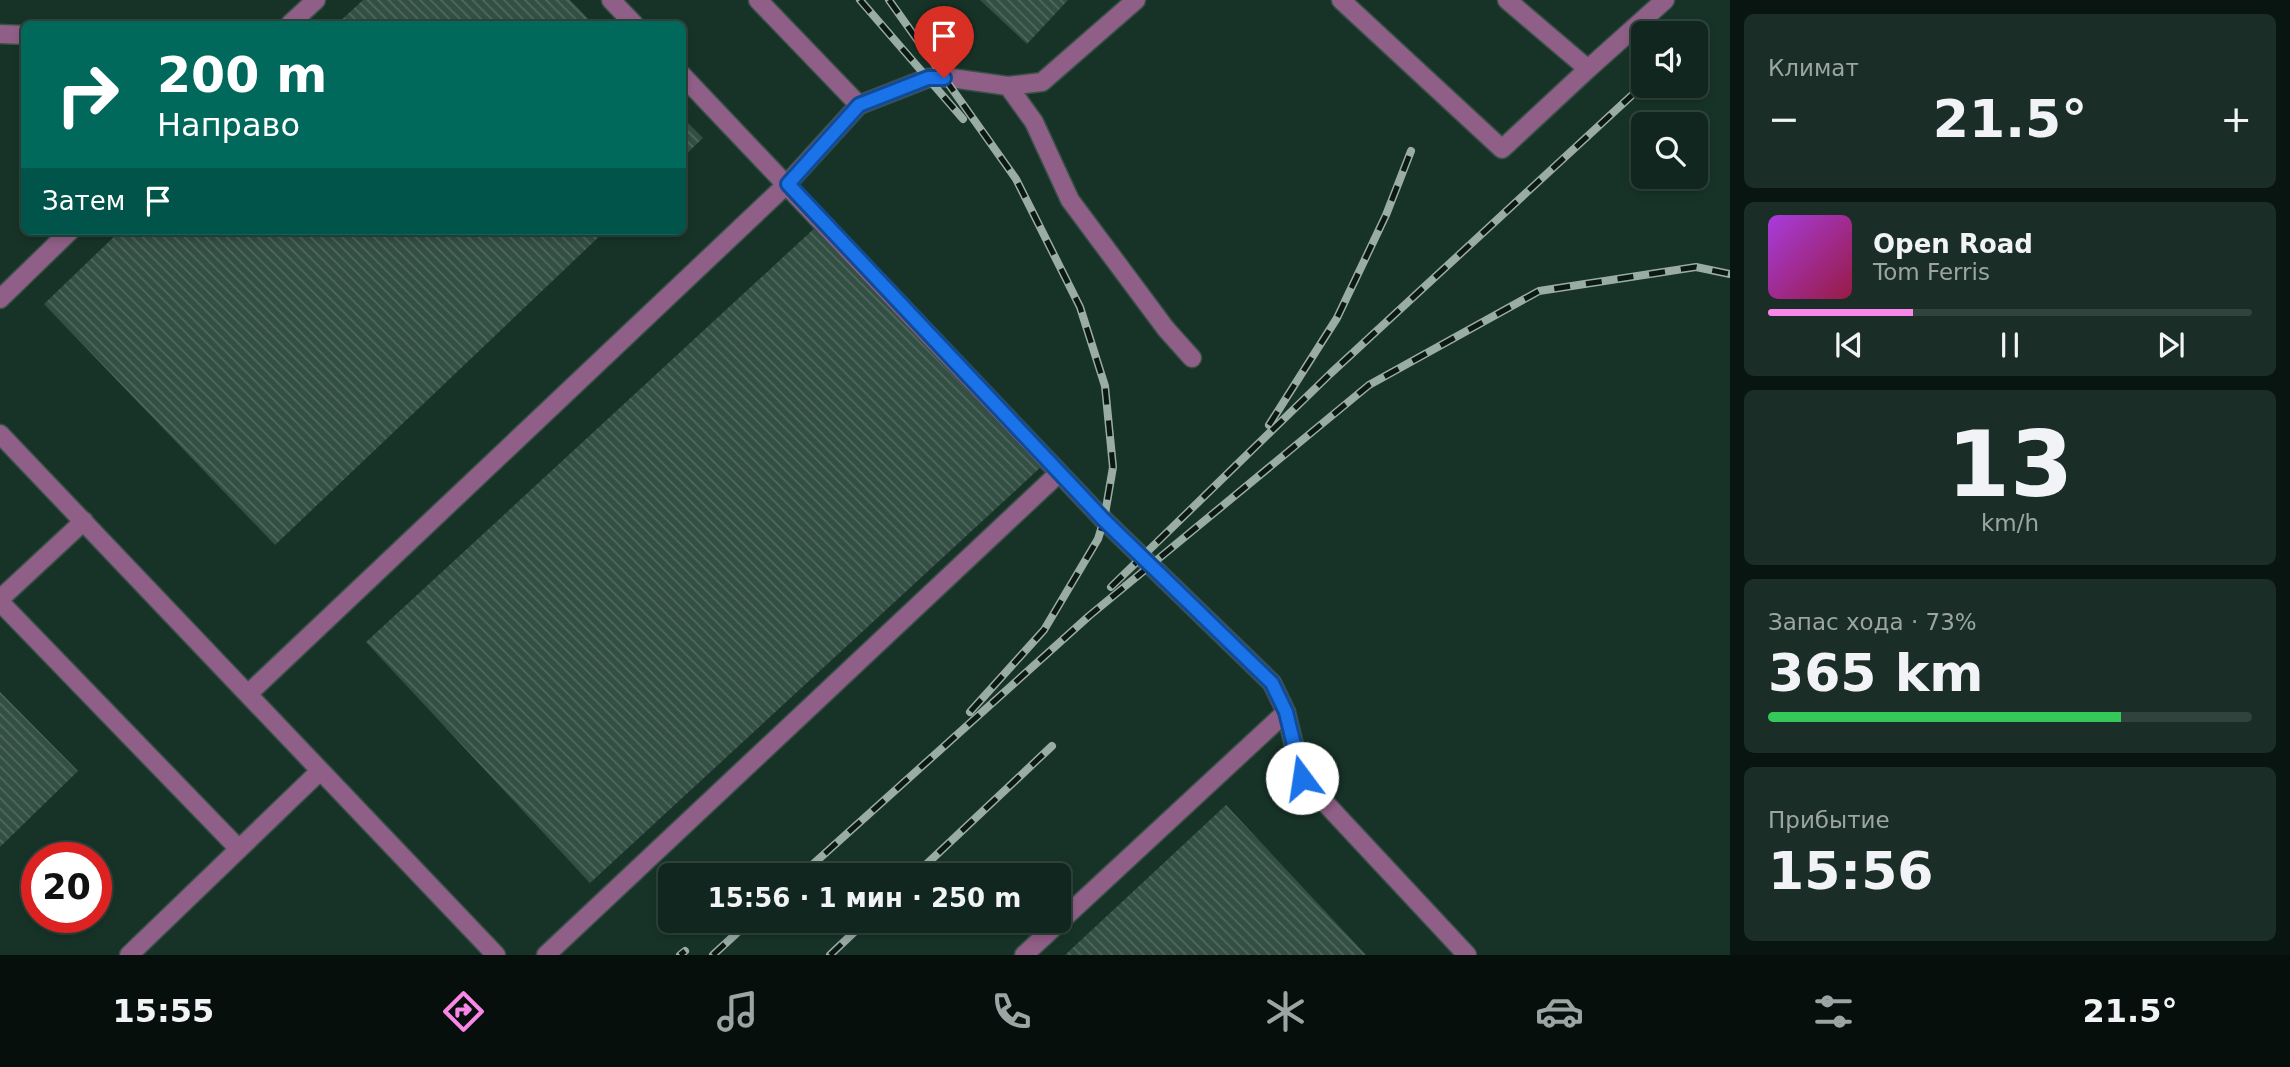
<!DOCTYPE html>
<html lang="ru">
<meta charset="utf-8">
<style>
:root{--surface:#11261e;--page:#1a2e27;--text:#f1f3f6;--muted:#9ca5a4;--line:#30433c;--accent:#fa87e7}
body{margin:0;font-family:"DejaVu Sans",sans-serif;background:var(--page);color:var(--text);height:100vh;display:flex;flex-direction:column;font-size:26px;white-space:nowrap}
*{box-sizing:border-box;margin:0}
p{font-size:23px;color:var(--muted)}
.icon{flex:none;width:38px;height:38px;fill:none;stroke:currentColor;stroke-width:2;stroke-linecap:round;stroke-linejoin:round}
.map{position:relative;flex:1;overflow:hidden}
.side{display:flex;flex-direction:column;gap:14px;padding:14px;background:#091510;width:560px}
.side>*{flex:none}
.top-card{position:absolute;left:21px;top:21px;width:665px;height:214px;border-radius:10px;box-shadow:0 4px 10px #0003,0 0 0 2px var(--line);background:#00695c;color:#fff;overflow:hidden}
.buttons{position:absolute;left:1631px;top:21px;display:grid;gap:14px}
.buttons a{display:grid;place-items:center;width:77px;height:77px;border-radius:10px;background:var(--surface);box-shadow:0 4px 10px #0003,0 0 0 2px var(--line);font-size:35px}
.speed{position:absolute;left:21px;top:842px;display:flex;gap:14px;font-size:35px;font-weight:700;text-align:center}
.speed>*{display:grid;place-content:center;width:91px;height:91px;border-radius:50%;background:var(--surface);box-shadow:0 4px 10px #0003,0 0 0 2px var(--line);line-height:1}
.speed .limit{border:10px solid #d22;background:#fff;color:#111}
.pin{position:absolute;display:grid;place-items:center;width:60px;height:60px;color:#fff;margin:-72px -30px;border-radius:50% 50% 50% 0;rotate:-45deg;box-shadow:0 0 7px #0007}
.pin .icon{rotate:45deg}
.me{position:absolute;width:77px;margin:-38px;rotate:346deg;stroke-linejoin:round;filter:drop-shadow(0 0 5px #0008)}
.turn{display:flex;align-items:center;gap:24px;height:147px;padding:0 21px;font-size:32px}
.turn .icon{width:91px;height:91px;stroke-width:2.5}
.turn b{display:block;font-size:49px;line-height:60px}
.then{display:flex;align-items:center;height:66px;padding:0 21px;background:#0003;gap:14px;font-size:26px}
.big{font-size:52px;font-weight:700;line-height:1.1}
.side .tile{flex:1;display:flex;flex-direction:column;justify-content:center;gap:10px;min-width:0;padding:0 24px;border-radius:10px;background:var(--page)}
.side .dial{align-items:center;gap:0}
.dial b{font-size:91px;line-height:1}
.song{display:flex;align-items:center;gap:21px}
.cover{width:84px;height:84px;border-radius:10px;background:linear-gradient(135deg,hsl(280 70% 55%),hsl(340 70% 35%))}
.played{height:7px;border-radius:4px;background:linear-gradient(90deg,var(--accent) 30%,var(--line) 30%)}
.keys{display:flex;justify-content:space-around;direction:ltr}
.heat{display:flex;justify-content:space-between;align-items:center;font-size:38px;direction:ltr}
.charge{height:10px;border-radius:5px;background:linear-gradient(90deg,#34c759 73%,var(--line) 0)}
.trip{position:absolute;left:658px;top:863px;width:413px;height:70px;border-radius:10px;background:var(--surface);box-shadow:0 4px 10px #0003,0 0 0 2px var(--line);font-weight:700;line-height:70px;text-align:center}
.tabs{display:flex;height:112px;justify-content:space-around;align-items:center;background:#070f0c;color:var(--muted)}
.tabs .icon{width:49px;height:49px}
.tabs .selected{color:var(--accent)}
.tabs b{font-size:32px;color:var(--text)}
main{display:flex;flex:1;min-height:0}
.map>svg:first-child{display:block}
.building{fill:url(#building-back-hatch)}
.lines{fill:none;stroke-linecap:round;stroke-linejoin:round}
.minor-casing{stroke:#375147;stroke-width:21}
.minor{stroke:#905f87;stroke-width:18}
.rail-casing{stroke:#99ada5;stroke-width:8}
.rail{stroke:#0c1813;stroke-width:5;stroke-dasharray:16;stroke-linecap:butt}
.route-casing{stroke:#114b97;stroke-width:18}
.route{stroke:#1a73e8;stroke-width:12}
</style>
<main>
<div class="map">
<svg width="1730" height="955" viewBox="0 0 1730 955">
<defs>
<pattern id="building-back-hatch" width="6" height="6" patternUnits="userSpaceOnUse" patternTransform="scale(1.75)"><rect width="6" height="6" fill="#334f43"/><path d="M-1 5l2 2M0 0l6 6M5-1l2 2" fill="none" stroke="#50695e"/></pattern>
</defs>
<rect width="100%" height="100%" fill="#173328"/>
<path class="building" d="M 363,0 L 570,0 L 593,24 L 337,24 Z
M 980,0 L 1068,0 L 1027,44 Z
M 682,117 L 703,138 L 682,158 Z
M 818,225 L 1042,466 L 590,883 L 366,642 Z
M 120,231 L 605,231 L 275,545 L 44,304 Z
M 0,692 L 78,771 L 0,847 Z
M 1226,805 L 1366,955 L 1065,955 Z"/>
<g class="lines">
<g class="minor-casing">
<path id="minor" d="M 611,0 L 634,24
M 758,0 L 859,105
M 1341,0 L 1502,149 L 1588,69 L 1507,0
M 290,24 L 316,0
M 0,34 L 24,35
M 1588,69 L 1665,0
M 682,75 L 1104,520 L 1272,683 L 1286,712 L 1302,778 L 1467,955
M 1008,86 L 1034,122 L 1070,200 L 1166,329 L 1192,358
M 0,299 L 70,231
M 0,434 L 496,955
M 0,599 L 84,521
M 0,602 L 239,849
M 248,694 L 787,184 L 859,105 L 928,78 L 944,77 L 1008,86 L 1042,82 L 1136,0
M 129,955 L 320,771
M 546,955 L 1059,473
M 1024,955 L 1286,712"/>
</g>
<use href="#minor" class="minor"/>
<g class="rail-casing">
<path id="rail" d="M 860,0 L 963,119
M 889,0 L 1016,179 L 1080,307 L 1105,386 L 1113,467 L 1104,520 L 1098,539 L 1044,630 L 970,712
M 1269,425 L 1337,318 L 1386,215 L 1411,151
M 1111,587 L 1330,374 L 1643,85
M 801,875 L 1089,616 L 1369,385 L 1539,291 L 1696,267 L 1730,274
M 915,875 L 1052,746
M 680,955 L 685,951
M 713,955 L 751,920
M 830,955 L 867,920"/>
</g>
<use href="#rail" class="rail"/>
</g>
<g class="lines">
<g class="route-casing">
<path id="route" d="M 944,78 L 928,78 L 859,105 L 788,184 L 1104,520 L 1272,683 L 1286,712 L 1302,778"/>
</g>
<use href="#route" class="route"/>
</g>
</svg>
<div class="buttons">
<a><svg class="icon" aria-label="sound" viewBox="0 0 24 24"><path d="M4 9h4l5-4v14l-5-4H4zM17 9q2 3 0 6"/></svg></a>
<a><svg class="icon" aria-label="search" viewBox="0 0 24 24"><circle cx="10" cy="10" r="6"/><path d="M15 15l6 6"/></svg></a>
</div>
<div class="speed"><div class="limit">20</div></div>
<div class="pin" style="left:944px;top:78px;background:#d93025"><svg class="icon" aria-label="arrive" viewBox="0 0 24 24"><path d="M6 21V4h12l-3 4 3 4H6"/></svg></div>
<svg class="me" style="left:1302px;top:778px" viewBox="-20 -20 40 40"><circle r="19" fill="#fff"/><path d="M0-13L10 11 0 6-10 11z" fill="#1a73e8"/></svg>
<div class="trip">15:56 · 1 мин · 250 m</div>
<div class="top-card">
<div class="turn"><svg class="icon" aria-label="right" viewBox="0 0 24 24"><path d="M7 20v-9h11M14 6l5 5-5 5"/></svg><div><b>200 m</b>Направо</div></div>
<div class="then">Затем<svg class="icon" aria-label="arrive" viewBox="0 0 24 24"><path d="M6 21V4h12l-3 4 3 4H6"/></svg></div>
</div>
</div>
<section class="side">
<div class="tile"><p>Климат</p>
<div class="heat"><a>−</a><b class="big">21.5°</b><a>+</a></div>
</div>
<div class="tile">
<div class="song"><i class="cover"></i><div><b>Open Road</b><p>Tom Ferris</p></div></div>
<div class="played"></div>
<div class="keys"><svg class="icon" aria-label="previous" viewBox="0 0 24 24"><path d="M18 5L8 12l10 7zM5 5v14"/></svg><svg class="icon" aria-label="pause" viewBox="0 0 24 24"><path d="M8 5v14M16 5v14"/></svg><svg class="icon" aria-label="next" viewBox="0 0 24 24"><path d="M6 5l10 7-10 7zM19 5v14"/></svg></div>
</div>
<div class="tile dial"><b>13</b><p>km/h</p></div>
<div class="tile"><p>Запас хода · 73%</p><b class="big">365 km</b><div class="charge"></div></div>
<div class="tile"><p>Прибытие</p><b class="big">15:56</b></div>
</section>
</main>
<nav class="tabs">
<b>15:55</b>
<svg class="icon selected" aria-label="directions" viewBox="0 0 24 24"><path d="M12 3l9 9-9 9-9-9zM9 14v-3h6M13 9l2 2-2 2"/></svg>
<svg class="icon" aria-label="music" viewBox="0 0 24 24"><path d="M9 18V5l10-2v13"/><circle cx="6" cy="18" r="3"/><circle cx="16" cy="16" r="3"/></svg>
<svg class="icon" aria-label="phone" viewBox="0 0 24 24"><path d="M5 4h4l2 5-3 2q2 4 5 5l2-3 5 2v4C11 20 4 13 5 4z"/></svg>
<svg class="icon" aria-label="climate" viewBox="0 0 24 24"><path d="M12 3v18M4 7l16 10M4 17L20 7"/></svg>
<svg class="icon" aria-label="car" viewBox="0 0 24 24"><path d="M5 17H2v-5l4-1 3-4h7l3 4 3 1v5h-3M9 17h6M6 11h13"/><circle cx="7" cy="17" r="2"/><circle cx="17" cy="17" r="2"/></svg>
<svg class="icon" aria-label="filters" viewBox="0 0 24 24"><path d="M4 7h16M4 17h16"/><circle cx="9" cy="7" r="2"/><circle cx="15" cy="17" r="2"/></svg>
<b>21.5°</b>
</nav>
